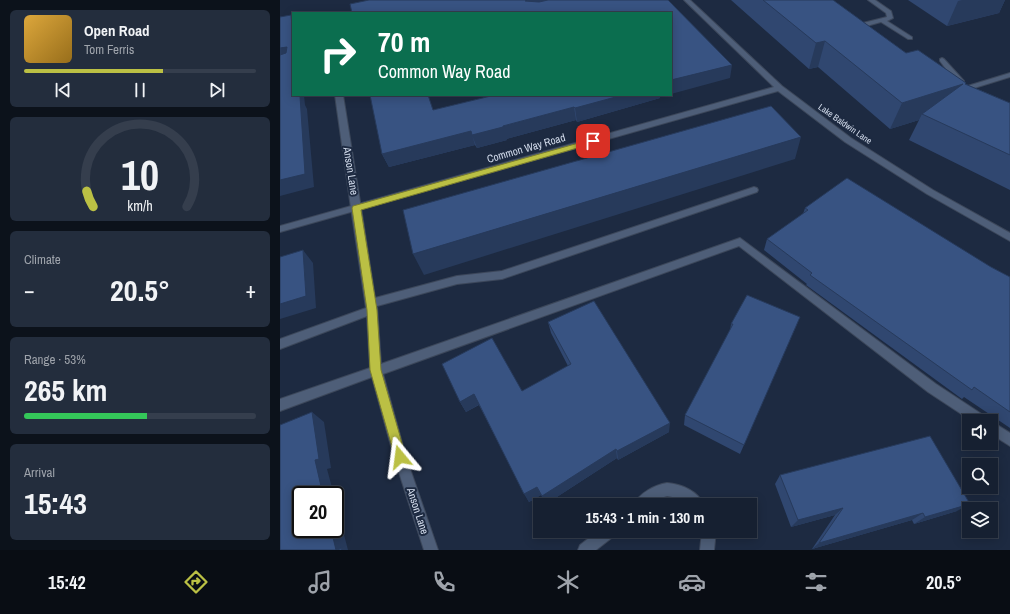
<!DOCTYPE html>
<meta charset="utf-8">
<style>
:root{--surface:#162031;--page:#232d3d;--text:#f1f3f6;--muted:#9ea3ab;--line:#353e4d;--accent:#bbc044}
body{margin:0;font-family:"Archivo Narrow",sans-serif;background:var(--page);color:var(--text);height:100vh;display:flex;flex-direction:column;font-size:15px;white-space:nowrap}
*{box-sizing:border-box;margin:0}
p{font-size:13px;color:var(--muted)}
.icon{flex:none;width:22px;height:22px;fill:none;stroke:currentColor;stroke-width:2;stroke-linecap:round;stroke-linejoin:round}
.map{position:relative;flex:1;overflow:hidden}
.details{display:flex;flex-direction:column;gap:10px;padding:10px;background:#0c121b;width:280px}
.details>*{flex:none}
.guide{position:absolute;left:12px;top:12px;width:380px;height:84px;border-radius:0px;box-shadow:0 2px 10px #0003,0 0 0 1px var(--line);background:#0b6e4f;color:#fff;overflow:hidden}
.controls{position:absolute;left:682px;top:414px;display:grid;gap:8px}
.controls a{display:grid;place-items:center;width:36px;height:36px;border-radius:0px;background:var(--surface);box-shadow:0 2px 10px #0003,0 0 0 1px var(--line);font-size:20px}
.speed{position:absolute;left:12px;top:486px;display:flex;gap:8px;font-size:20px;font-weight:700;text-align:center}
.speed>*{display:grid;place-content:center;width:52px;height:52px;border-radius:50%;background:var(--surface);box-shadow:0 2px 10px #0003,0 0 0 1px var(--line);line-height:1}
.speed .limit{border:2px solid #111;border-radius:6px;background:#fff;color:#111}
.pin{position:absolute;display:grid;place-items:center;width:34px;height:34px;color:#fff;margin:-17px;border-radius:8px;box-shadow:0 2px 6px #0006}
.me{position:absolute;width:44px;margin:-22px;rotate:344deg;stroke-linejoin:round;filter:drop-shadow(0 0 3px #0008)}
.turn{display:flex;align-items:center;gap:14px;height:84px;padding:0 20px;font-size:18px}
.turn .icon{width:52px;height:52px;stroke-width:2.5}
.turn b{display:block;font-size:28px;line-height:34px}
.big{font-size:30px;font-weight:700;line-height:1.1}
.details .widget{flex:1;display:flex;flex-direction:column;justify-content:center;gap:6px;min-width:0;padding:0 14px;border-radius:6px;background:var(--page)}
.details .dial{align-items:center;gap:0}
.dial svg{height:104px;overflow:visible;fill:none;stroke:var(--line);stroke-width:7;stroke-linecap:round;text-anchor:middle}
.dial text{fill:var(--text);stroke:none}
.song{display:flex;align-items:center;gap:12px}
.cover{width:48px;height:48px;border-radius:6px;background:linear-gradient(135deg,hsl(40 70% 55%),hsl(40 70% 35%))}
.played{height:4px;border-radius:2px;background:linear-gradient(90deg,var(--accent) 60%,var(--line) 60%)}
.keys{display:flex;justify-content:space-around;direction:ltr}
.heat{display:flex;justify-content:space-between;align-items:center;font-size:22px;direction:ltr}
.charge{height:6px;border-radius:3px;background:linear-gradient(90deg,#34c759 53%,var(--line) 0)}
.trip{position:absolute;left:253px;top:498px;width:224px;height:40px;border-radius:0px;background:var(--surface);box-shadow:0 2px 10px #0003,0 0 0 1px var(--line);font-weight:700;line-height:40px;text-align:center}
.tabs{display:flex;height:64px;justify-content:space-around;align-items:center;background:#090d14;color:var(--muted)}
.tabs .icon{width:28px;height:28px}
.tabs .selected{color:var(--accent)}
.tabs b{font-size:18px;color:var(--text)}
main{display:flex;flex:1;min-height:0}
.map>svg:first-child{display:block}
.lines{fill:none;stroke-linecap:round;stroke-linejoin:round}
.service-casing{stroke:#3c475a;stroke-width:2}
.minor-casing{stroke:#3c475a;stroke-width:2}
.tertiary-casing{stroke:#3c475a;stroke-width:2}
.service{fill:#4e5e78;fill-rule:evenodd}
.minor{fill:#4e5e78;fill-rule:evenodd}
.tertiary{fill:#4e5e78;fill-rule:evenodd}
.wall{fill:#304770}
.shaded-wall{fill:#273a5b}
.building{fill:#385382;stroke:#273a5b}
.route{fill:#bbc044;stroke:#7a7d2c}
.labels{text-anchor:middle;stroke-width:4;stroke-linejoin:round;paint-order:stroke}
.far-street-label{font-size:9px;fill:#d3dcec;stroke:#1d2a41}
.street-label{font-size:11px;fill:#d3dcec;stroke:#1d2a41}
</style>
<main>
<section class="details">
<div class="widget">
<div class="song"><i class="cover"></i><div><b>Open Road</b><p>Tom Ferris</p></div></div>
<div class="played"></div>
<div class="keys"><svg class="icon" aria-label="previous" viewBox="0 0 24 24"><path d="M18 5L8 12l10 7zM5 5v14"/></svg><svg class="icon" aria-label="pause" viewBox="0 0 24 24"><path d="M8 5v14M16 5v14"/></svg><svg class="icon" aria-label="next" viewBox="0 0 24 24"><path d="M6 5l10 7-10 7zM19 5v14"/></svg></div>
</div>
<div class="widget dial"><svg viewBox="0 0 100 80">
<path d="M14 69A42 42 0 1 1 86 69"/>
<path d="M14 69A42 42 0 0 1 9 57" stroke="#bbc044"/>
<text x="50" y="56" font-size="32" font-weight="700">10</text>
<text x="50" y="72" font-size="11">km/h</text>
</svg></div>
<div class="widget"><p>Climate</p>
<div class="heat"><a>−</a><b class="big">20.5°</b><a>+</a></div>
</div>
<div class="widget"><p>Range · 53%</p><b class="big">265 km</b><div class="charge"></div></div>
<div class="widget"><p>Arrival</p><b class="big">15:43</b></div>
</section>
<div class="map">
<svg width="730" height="550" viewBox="0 0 730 550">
<rect width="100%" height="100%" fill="#1d2a41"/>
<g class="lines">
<g class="service-casing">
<path id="service" d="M 588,0 L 595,0 L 611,11 L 613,18 L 607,21 L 632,37 L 632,39 L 628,39 L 601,22 L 583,27 L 571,24 L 570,23 L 573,21 L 583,23 L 607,17 L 606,13 Z
M 662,58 L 664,59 L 684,81 L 684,85 L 678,85 L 660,61 L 660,59 Z
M 730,73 L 730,77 L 691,89 L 694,91 L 693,93 L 687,93 L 681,88 Z
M 474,187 L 477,188 L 478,190 L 477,192 L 222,279 L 177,284 L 97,306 L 101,364 L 460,238 L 656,384 L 706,417 L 708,421 L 692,421 L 648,392 L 459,246 L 103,374 L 126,457 L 158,550 L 144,550 L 114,457 L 92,377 L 0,411 L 0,399 L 90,368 L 87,316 L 0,349 L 0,339 L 86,308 L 71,208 L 73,206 L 76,205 L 81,208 L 95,298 L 177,276 L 222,271 Z
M 711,421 L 730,433 L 730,446 L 711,434 Z"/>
</g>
<g class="minor-casing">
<path id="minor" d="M 55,95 L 63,95 L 81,208 L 76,211 L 71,208 Z
M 387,483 C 401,484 418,491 424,505 L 408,505 L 398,498 L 387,496 L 381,498 L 371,505 L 354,505 C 359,493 375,485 387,483 Z
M 318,531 L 336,531 L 334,536 L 316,550 L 298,550 L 300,545 Z
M 422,531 L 436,531 L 434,550 L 420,550 Z"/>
</g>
<g class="tertiary-casing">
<path id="tertiary" d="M 404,0 L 410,0 L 502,86 L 571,138 L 653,190 L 730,233 L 730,241 L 647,194 L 565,142 L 498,91 L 0,232 L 0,226 L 494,87 Z"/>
</g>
<use href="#service" class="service"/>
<use href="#minor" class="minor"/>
<use href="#tertiary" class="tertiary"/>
</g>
<path class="wall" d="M 451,0 L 553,0 L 626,53 L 686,84 L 730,103 L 730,190 L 629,140 L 639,120 L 610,129 L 538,67 L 529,69 Z
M 628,0 L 725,0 L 719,13 L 667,26 Z
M 215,95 L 386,95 L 380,96 L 380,98 L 297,122 L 296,120 L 226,139 L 227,140 L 197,148 L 195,145 L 109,167 L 102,154 L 153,110 Z
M 525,208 L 711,267 L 730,277 L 730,428 L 684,397 L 682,399 L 526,285 L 527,284 L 484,250 L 487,239 L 523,214 Z
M 520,317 L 460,454 L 404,425 L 405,415 L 450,331 L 451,324 Z
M 268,322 L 389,432 L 338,460 L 337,458 L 266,504 L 261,495 L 249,502 L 199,405 L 186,412 L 180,402 L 242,391 L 288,366 L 271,333 Z
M 500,475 L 677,511 L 634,524 L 632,520 L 532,549 L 555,515 L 511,527 L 495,484 Z"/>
<path class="shaded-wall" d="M 246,0 L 298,0 L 249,12 Z
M 682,0 L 725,0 L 719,13 L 667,26 L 678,1 Z
M 11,15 L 13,18 L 13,38 Z
M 545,41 L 538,67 L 529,69 L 536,43 Z
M 7,47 L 13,58 L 0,62 L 0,48 Z
M 452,65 L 450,78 L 391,94 L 391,80 Z
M 683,84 L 642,114 L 639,120 L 610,129 L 622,103 Z
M 18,95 L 24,95 L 25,105 L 27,109 L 34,187 L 0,196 L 0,180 Z
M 343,95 L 386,95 L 380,96 L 380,98 L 297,122 L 295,108 Z
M 294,107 L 296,120 L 226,139 L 227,140 L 197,148 L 192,135 L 223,126 Z
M 191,131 L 195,145 L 109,167 L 102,154 Z
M 521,137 L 515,159 L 144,275 L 133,254 Z
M 23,250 L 33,263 L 36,308 L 0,319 L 0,304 Z
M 520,317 L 515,329 L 460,454 L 464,445 Z
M 194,394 L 200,404 L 186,412 L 180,402 Z
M 32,412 L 44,422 L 51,468 L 47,469 L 54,495 L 43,495 L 35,460 Z
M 390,423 L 389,432 L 338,460 L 337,451 Z
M 336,449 L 337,458 L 266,504 L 262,496 Z
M 257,487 L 261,495 L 249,502 L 244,494 Z
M 55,500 L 68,550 L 56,550 L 51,529 L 55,529 Z
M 690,504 L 677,511 L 634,524 L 645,517 Z
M 563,508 L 555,515 L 511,527 L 518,520 Z
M 643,513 L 632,520 L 532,549 L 539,543 Z"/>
<path class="building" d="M 89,0 L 246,0 L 245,1 L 259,2 L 268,0 L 388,0 L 452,65 L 391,80 L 391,13 L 72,13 L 70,4 Z
M 483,0 L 553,0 L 626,53 L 638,50 L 686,83 L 685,84 L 730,103 L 730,155 L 642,114 L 683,84 L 622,103 L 545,41 L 536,43 Z
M 11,15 L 13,38 L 13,95 L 18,95 L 18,96 L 20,96 L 25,174 L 0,180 L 0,55 L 6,53 L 7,47 L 0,48 L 0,17 Z
M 90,95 L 148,95 L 153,110 L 215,95 L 343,95 L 295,108 L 294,107 L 223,126 L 223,127 L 192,135 L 191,131 L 102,154 Z
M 491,106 L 521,137 L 133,254 L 123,210 Z
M 567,178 L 711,267 L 730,277 L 730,412 L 694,387 L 692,390 L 530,275 L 532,273 L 487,239 L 528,210 L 525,208 Z
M 23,250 L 26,296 L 0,304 L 0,257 Z
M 467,295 L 520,317 L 464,445 L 405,415 L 453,324 L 451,324 Z
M 314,301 L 390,423 L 337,451 L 336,449 L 262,496 L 257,487 L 244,494 L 194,394 L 180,402 L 162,364 L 212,338 L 242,391 L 291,364 L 268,322 Z
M 32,412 L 39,459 L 35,460 L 43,495 L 21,495 L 21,529 L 51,529 L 56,550 L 0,550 L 0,425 Z
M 650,436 L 690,504 L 645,517 L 643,513 L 539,543 L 563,508 L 518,520 L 500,475 Z
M 61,548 L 62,550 L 58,550 Z"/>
<path class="route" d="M 313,139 L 315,140 L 315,143 L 81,210 L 97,310 L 101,370 L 126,457 L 125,461 L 120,463 L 116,461 L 90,370 L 87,310 L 72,208 L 73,206 Z"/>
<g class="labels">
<g class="far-street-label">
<text transform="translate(565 124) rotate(35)" y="3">Lake Baldwin Lane</text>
</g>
<g class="street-label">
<text transform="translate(246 148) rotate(-16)" y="4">Common Way Road</text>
<text transform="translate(71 171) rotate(81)" y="4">Anson Lane</text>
<text transform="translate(138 511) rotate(72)" y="4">Anson Lane</text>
</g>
</g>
</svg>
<div class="controls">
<a><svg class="icon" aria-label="sound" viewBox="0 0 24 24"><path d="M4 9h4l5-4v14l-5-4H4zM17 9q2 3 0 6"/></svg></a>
<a><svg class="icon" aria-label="search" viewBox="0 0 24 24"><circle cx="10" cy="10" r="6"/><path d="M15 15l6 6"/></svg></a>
<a><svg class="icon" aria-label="layers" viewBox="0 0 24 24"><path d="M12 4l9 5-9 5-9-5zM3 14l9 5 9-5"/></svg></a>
</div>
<div class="speed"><div class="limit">20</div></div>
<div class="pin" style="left:313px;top:141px;background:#d93025"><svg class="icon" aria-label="arrive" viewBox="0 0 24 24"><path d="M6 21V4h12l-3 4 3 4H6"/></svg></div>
<svg class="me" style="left:120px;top:457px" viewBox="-20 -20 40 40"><path d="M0-17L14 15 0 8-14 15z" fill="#bbc044" stroke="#fff" stroke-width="4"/></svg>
<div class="trip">15:43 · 1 min · 130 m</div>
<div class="guide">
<div class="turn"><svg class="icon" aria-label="right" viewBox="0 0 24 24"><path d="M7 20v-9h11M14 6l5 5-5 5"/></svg><div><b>70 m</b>Common Way Road</div></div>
</div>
</div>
</main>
<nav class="tabs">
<b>15:42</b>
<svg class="icon selected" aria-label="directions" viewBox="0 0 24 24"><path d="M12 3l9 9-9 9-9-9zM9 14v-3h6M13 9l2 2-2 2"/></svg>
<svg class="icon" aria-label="music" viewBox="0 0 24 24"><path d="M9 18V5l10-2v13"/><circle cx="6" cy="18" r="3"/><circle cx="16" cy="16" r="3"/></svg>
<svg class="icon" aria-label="phone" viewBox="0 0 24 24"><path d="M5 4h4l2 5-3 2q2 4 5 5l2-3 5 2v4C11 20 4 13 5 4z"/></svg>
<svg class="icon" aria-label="climate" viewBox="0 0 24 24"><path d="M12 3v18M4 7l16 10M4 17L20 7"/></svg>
<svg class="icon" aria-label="car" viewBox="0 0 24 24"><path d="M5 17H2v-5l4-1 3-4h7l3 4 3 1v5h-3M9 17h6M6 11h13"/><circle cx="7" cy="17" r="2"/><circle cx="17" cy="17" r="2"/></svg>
<svg class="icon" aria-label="filters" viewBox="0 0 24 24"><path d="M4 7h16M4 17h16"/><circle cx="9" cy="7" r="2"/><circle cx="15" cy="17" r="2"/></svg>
<b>20.5°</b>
</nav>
